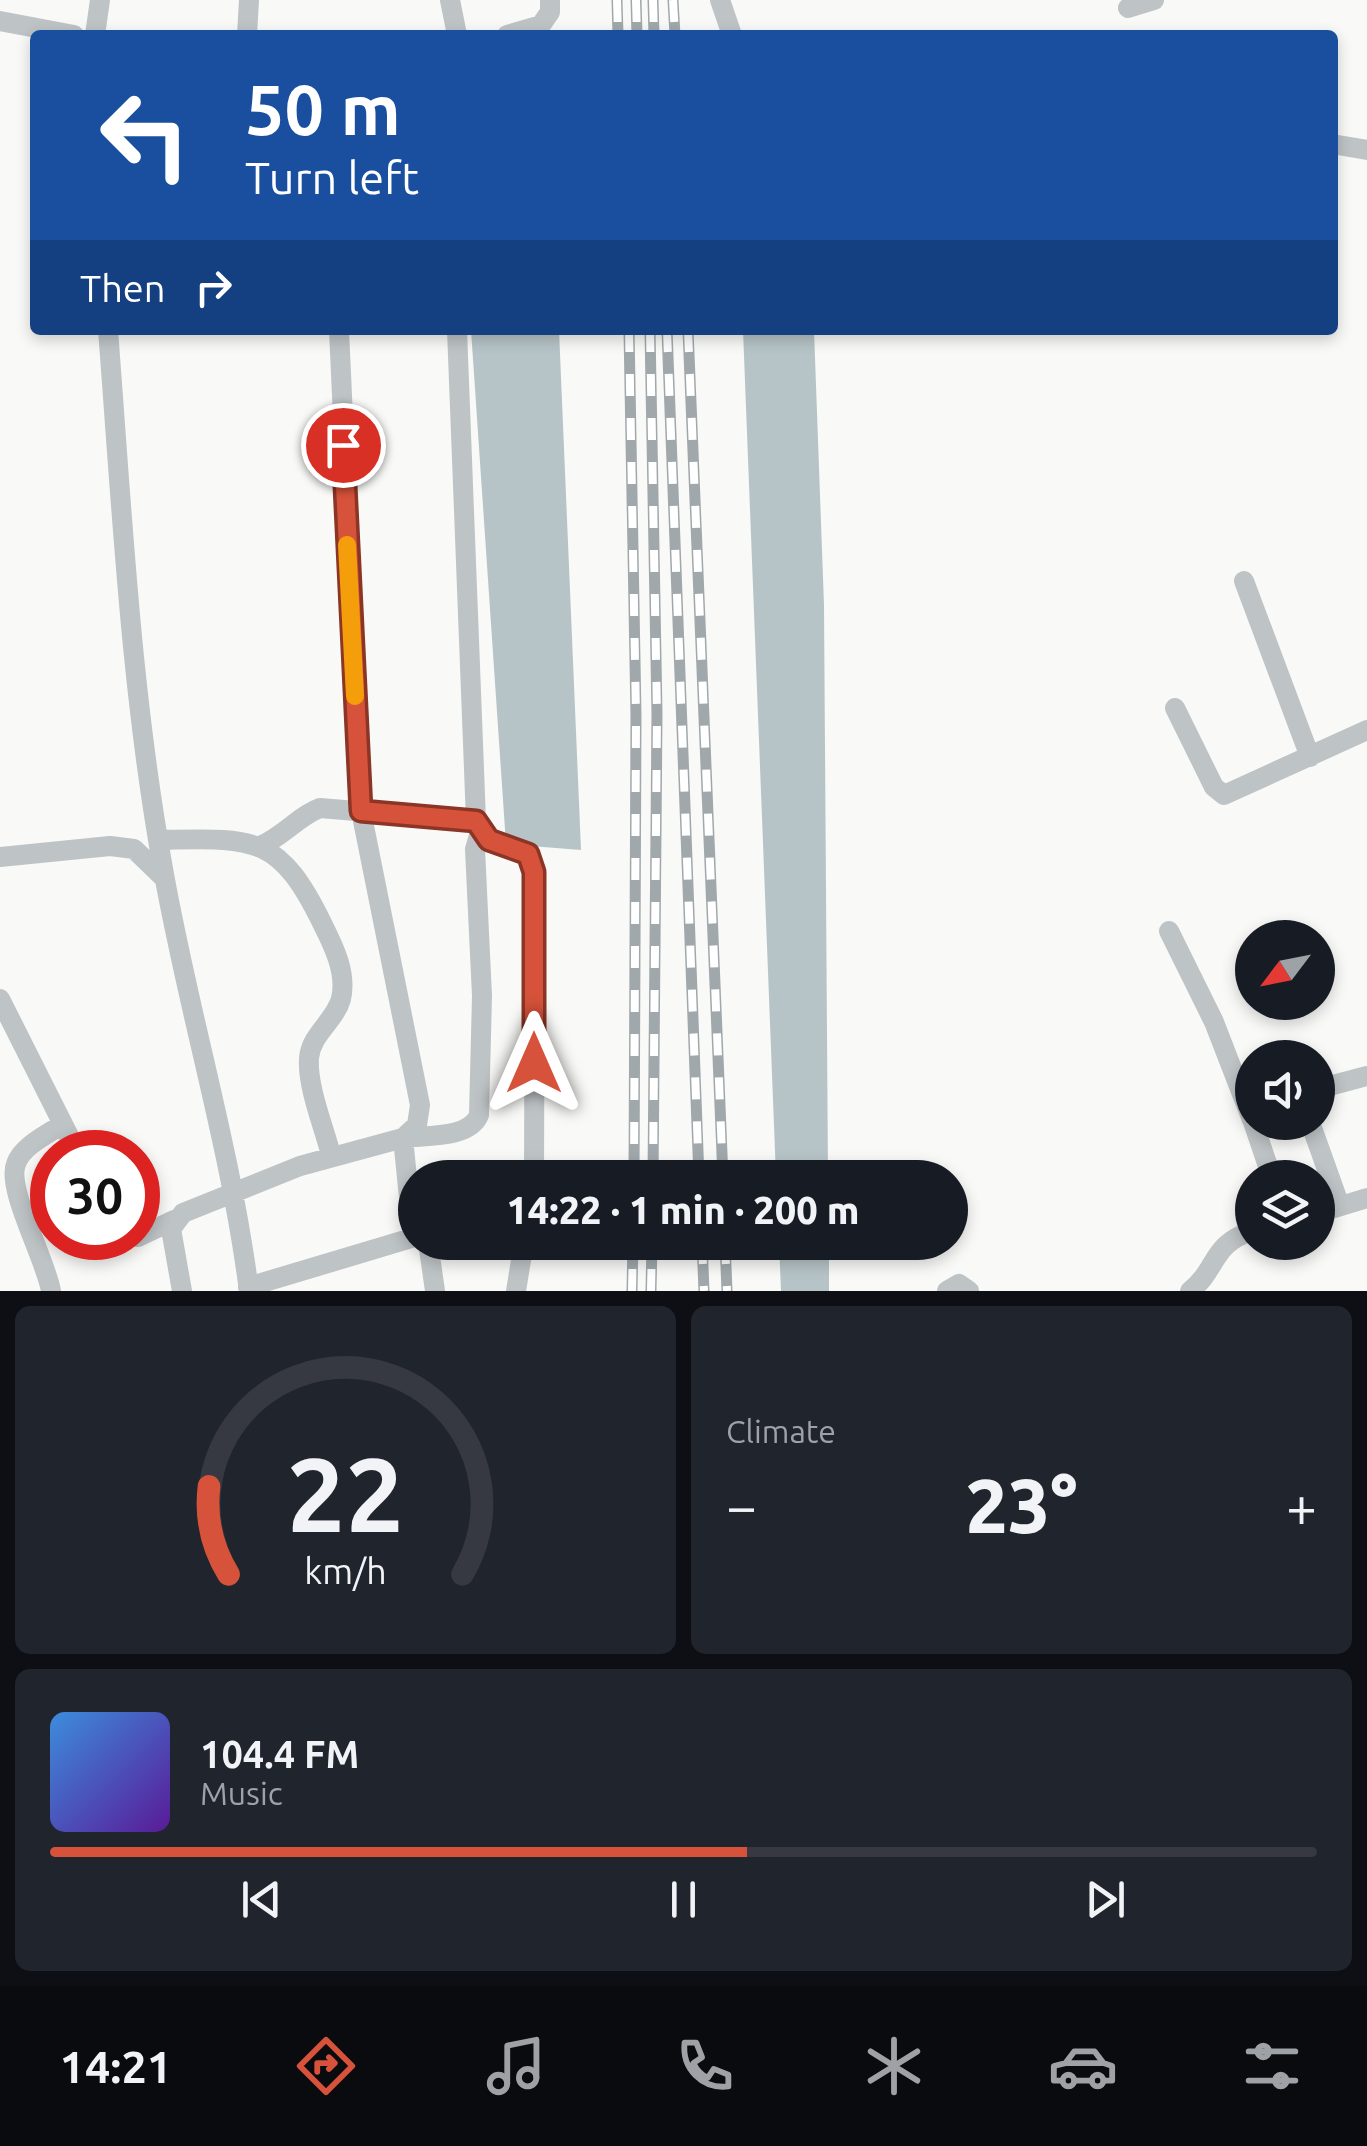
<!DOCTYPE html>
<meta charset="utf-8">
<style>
:root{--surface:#171b24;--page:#20242c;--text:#f1f3f6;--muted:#9ea1a6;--line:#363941;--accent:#d6523a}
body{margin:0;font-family:Ubuntu,sans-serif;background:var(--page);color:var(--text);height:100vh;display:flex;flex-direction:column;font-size:38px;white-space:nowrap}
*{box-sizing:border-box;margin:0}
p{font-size:32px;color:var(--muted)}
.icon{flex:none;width:55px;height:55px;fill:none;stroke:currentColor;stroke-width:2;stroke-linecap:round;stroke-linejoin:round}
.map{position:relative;height:1291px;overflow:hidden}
.panel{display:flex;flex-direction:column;gap:15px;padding:15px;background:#0d0f14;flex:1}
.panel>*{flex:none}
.top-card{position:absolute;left:30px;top:30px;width:1308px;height:305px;border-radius:10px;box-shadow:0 5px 15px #0003;background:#1a4fa0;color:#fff;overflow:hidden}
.needle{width:65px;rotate:238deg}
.tools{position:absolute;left:1235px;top:920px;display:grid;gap:20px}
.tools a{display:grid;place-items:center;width:100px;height:100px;border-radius:50%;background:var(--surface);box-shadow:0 5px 15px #0003;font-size:50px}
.speed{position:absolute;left:30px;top:1130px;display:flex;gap:20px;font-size:50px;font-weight:700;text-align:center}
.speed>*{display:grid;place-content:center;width:130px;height:130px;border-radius:50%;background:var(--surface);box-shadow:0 5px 15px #0003;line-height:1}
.speed .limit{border:15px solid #d22;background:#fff;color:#111}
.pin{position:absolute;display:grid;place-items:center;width:85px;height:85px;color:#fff;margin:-42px;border:5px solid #fff;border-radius:50%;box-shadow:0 2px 10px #0007}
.me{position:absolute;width:110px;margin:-55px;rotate:0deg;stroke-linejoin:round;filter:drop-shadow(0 0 8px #0008)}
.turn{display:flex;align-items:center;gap:35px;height:210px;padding:0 50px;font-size:45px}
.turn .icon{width:130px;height:130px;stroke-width:2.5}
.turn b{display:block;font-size:70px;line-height:85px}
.then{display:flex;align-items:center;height:95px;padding:0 50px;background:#0003;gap:20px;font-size:38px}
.big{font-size:75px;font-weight:800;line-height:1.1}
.panel .card{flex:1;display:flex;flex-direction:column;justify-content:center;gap:15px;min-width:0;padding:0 35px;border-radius:15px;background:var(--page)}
.panel .dial{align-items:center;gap:0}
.dial svg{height:260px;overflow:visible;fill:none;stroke:var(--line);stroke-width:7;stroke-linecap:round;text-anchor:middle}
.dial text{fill:var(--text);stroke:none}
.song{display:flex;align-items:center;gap:30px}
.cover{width:120px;height:120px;border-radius:15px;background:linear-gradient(135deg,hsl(210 70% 55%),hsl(270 70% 35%))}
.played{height:10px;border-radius:5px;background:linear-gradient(90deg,var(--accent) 55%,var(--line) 55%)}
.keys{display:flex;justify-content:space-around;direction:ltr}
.heat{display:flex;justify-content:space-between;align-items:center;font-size:55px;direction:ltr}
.panel .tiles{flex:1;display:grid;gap:15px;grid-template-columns:1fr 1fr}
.card:last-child{grid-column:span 2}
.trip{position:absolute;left:398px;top:1160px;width:570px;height:100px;border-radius:50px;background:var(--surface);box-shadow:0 5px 15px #0003;font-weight:800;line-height:100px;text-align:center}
.tab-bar{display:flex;height:160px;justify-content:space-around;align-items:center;background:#090b0e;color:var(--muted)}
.tab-bar .icon{width:70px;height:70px}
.tab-bar .on{color:var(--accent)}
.tab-bar b{font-size:45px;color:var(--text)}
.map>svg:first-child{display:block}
.water{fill:#b7c4c7}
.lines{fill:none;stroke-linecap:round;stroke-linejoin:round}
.minor{stroke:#bec3c6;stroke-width:20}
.rail-casing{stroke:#a0a8ac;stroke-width:11}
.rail{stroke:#fff;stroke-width:8;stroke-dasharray:22;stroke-linecap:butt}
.route-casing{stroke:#8b3526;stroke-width:25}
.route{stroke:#d6523a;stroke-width:18}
.slow{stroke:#f59e0b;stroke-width:18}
</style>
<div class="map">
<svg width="1367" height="1291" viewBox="0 0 1367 1291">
<rect width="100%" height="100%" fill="#f9f9f7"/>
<path class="water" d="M 471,330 L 559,330 L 581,850 L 506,844 Z
M 743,330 L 814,330 L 824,605 L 828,1177 L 776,1177 Z
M 779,1243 L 829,1243 L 829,1291 L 781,1291 Z"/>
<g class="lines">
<path class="minor" d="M 450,0 L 457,35
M 720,0 L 732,35
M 1128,8 L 1154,0
M 0,21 L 74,35
M 95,35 L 100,0
M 247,35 L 249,0
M 507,35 L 541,25 L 550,12 L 550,0
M 1332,144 L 1367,150
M 108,330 C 122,511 131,695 164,874 C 189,1014 231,1150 249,1291
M 457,330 L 476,821 L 489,840 L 528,854 L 535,872 L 534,1178
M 1244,581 L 1310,757
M 1175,708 L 1214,787 L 1224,795 L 1367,730
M 158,840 C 254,838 279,834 323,925 C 334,947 347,973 341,999 C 335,1021 311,1034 309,1058 C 307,1087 324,1127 331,1155
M 260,846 C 284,836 298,816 320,808 L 476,821
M 0,857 L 110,846 L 134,849 L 163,877
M 1169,931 L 1214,1022 L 1252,1120
M 0,999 L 77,1152
M 1318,1089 L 1367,1076
M 1253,1122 L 1272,1178
M 1310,1122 L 1340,1206
M 1318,1213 L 1367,1198
M 138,1237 L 174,1220
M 413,1237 L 403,1138 C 426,1135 469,1139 479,1115 L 482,996 L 475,849 L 480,832
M 428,1242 L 435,1291
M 248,1287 L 415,1237
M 51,1291 C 46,1260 6,1188 16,1164 C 22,1146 48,1134 63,1124
M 182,1291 L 171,1229 L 183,1213 L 300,1166 L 403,1138 L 417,1125 L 420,1105 L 361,811 L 339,330
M 516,1291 L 524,1242
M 947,1291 L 959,1284 L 969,1291
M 1190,1291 C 1218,1269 1211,1244 1252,1231"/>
<g class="rail-casing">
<path id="rail" d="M 617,0 L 618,35
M 636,0 L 637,35
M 653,0 L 654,35
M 673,0 L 675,35
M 629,330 L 636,716 L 634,1178
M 650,330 L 657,714 L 653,1178
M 667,330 L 699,1178
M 688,330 L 723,1178
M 702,1242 L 704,1291
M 725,1242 L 727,1291
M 632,1291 L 633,1242
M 651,1291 L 652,1242"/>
</g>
<use href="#rail" class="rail"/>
</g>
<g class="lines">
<g class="route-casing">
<path id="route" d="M 343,445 L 361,811 L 476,821 L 489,840 L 528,854 L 534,872 L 534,1063"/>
</g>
<use href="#route" class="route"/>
<path class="slow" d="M 347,545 L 355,696"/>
</g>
</svg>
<div class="tools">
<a><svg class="needle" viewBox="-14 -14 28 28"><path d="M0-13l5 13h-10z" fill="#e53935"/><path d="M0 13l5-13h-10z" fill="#9ea1a6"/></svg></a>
<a><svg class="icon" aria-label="sound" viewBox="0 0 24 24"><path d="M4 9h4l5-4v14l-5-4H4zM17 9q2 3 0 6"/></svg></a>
<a><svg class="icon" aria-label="layers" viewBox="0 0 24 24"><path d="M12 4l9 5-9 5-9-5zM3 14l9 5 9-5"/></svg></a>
</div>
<div class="speed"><div class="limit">30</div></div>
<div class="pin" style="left:343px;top:445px;background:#d93025"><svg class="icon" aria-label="arrive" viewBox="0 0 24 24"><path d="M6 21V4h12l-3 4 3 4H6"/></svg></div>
<svg class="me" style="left:534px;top:1063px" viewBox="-20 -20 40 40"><path d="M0-17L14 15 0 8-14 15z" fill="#d6523a" stroke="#fff" stroke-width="4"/></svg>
<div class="trip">14:22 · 1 min · 200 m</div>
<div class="top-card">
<div class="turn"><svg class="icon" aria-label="left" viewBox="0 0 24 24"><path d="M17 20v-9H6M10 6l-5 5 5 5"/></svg><div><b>50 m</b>Turn left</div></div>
<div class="then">Then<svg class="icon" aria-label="right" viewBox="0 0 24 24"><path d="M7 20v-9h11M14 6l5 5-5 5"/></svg></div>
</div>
</div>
<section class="panel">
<div class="tiles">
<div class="card dial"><svg viewBox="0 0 100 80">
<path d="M14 69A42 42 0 1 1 86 69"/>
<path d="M14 69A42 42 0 0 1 8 42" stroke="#d6523a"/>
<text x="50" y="56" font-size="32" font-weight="700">22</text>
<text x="50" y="72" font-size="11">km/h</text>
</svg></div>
<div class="card"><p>Climate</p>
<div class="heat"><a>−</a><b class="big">23°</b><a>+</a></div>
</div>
<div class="card">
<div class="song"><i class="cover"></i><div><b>104.4 FM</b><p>Music</p></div></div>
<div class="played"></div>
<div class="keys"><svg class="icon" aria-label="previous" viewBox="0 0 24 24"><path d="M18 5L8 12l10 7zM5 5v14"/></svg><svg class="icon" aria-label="pause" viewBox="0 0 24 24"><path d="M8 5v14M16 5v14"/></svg><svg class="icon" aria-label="next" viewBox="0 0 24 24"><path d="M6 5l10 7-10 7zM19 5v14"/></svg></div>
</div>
</div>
</section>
<nav class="tab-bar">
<b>14:21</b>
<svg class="icon on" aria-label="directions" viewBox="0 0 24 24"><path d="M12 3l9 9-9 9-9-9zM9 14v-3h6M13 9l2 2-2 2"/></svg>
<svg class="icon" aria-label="music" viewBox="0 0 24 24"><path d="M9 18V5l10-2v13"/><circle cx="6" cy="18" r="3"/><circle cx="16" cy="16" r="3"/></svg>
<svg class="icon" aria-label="phone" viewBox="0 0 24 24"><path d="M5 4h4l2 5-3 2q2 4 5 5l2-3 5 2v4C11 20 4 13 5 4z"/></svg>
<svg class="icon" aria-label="climate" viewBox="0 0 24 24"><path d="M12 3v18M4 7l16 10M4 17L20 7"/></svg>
<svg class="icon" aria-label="car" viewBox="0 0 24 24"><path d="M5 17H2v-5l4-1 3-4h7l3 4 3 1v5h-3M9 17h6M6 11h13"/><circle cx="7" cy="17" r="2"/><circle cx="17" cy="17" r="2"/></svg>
<svg class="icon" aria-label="filters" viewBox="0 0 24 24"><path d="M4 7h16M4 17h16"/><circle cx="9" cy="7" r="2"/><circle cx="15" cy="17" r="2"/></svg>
</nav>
